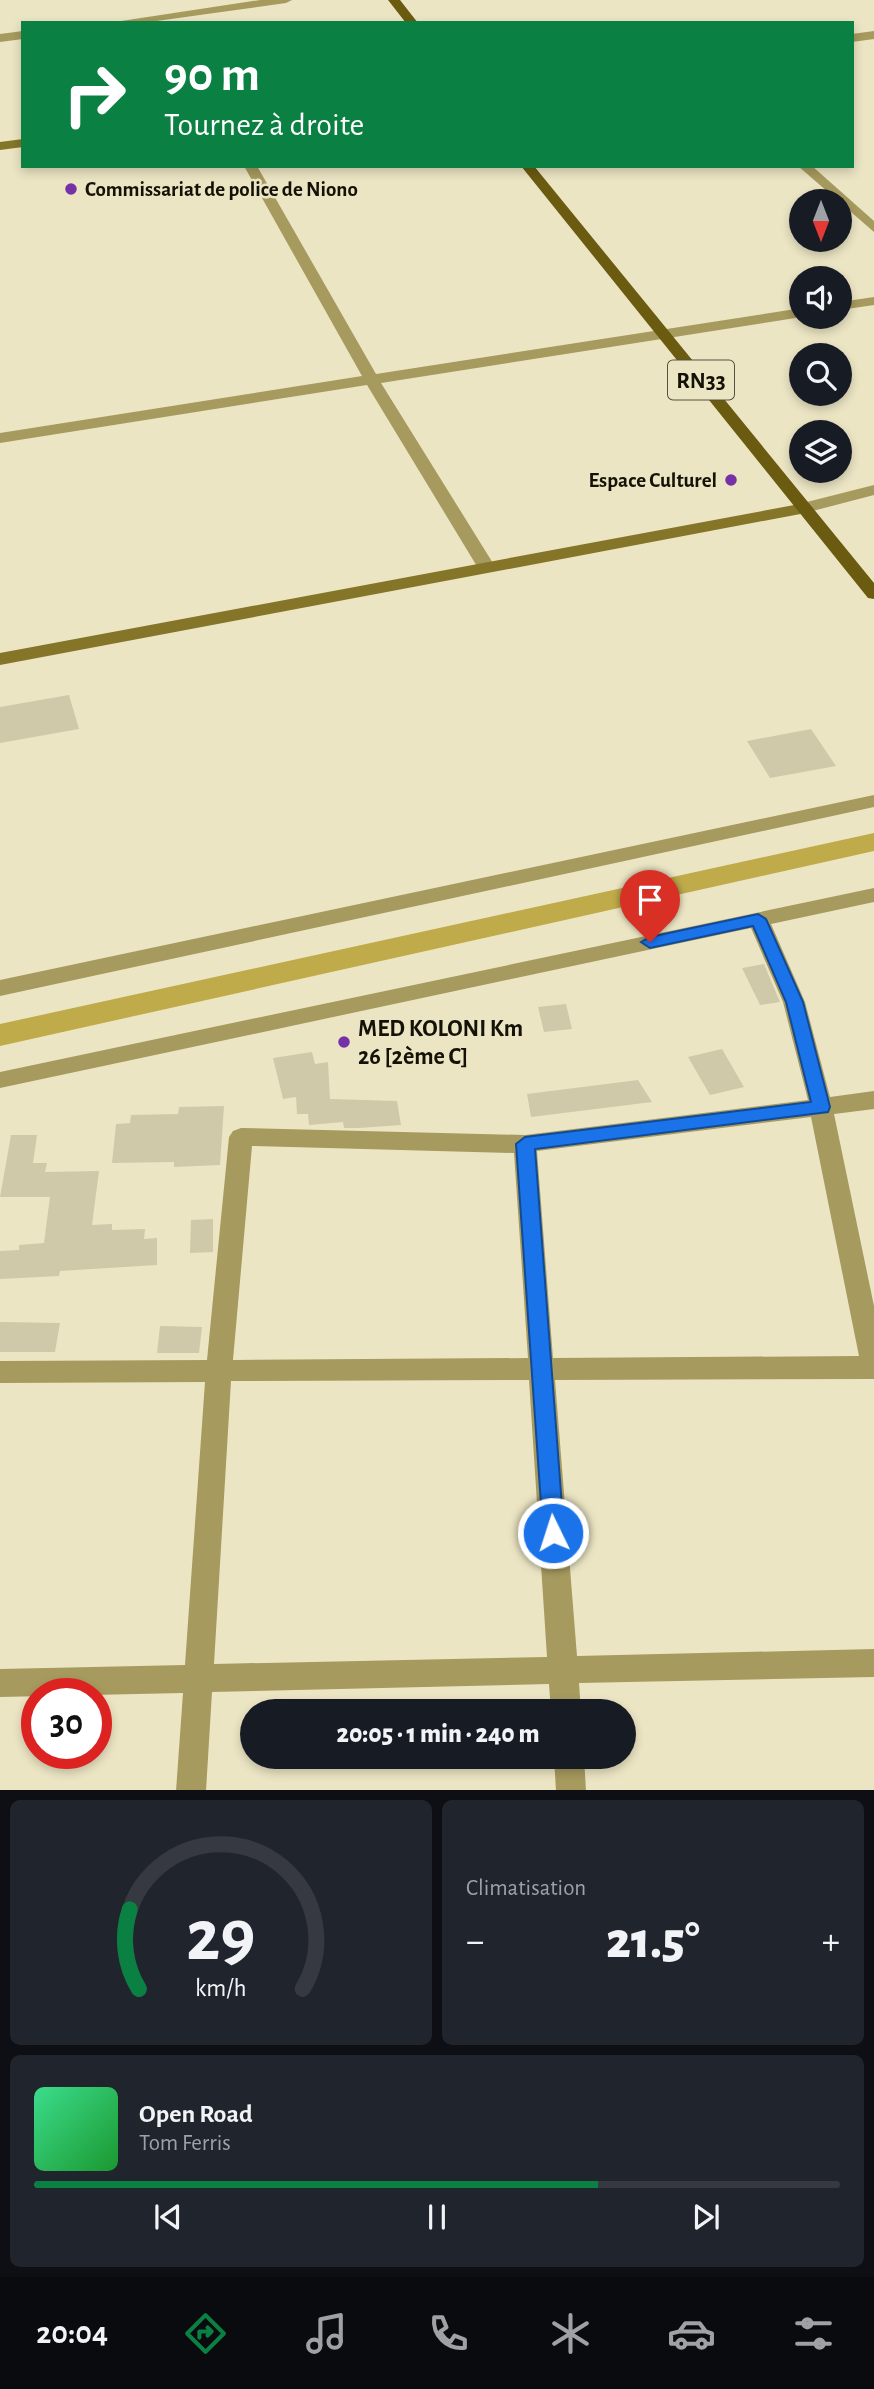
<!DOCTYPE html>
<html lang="fr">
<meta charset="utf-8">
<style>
:root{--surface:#171b24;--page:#20242c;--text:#f1f3f6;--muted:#9ea1a6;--line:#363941;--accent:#0b8043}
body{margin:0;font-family:"Alegreya Sans",sans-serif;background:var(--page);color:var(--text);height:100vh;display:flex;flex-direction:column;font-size:26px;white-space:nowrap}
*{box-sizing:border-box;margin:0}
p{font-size:23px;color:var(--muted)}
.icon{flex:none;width:38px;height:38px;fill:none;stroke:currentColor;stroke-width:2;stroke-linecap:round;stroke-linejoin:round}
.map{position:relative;height:1790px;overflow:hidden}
.drawer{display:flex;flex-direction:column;gap:10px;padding:10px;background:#0d0f14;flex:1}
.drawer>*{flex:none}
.top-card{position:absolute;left:21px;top:21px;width:833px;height:147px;border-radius:0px;box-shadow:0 4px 10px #0003;background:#0b8043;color:#fff;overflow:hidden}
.needle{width:46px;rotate:180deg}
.controls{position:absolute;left:789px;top:189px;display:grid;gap:14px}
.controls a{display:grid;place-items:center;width:63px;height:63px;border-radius:50%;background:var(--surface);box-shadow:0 4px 10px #0003;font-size:35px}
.speed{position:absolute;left:21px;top:1678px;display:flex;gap:14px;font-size:35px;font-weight:700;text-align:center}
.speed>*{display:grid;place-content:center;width:91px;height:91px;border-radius:50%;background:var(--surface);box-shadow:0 4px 10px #0003;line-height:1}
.speed .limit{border:10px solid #d22;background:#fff;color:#111}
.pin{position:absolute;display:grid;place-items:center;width:60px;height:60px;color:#fff;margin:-72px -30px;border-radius:50% 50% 50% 0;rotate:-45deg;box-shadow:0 0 7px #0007}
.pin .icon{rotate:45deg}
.me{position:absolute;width:77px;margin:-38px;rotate:356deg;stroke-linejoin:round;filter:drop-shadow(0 0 5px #0008)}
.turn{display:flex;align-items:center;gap:24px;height:147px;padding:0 28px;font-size:32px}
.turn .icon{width:91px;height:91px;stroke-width:2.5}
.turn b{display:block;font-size:49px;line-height:60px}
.big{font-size:52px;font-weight:800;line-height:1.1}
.drawer .card{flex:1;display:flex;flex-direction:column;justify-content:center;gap:10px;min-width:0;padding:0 24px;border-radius:10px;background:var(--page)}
.drawer .dial{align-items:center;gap:0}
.dial svg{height:182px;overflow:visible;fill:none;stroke:var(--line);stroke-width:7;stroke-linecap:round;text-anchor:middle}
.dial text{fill:var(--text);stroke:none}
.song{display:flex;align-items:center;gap:21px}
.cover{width:84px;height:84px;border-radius:10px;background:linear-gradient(135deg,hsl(150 70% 55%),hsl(130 70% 35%))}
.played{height:7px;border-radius:4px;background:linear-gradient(90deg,var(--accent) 70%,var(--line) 70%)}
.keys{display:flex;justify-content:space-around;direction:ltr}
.heat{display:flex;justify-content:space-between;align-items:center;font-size:38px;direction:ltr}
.drawer .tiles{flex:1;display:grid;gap:10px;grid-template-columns:1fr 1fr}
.card:last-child{grid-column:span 2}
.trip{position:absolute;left:240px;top:1699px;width:396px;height:70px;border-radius:35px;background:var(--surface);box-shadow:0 4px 10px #0003;font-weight:800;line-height:70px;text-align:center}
.tabs{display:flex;height:112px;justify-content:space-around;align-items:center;background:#090b0e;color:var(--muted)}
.tabs .icon{width:49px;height:49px}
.tabs .selected{color:var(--accent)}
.tabs b{font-size:32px;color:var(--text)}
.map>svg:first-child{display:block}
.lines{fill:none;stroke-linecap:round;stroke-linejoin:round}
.canal{fill:#bfab4a;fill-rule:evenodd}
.building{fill:#cfc9a9}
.street{fill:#a79a5e;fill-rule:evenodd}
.secondary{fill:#857528;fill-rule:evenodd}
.primary{fill:#6a5b10;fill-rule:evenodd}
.route{fill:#1a73e8;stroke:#114b97;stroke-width:2}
.poi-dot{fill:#7532a6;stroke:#ece5c4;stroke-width:2.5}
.labels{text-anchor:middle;stroke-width:5;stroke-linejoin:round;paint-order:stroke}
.far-poi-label{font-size:21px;font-weight:bold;fill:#141206;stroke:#ece5c4;text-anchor:start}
.shield{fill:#ece5c4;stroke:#55513f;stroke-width:2}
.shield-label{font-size:23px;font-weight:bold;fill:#141206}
.poi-label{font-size:24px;font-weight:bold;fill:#141206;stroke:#ece5c4;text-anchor:start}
</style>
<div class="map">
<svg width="874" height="1791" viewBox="0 0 874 1791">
<rect width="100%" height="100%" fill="#ece5c4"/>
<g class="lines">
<path class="canal" d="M 874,833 L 874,851 L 0,1046 L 0,1024 Z"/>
</g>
<path class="building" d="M 69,695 L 79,729 L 0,743 L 0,707 Z
M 811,729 L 836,766 L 770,778 L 747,741 Z
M 764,964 L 780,1002 L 760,1005 L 742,968 Z
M 566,1004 L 572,1029 L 544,1032 L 538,1007 Z
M 722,1049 L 744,1087 L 710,1095 L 688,1057 Z
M 312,1052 L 315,1064 L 328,1062 L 330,1099 L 397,1101 L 401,1125 L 359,1128 L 344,1128 L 343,1122 L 309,1125 L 308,1114 L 297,1114 L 296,1097 L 283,1099 L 273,1058 Z
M 638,1080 L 652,1102 L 531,1117 L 527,1094 Z
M 224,1106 L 220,1165 L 174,1167 L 174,1162 L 112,1163 L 116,1124 L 130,1123 L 131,1115 L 178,1114 L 179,1107 Z
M 11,1135 L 37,1135 L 33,1163 L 47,1163 L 45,1172 L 99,1171 L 92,1225 L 112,1224 L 112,1230 L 145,1229 L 144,1239 L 157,1238 L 157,1265 L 60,1271 L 59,1276 L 0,1279 L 0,1251 L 19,1250 L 19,1245 L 44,1243 L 50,1197 L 0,1197 Z
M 213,1219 L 213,1252 L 190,1253 L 191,1220 Z
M 0,1322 L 60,1323 L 55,1352 L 0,1352 Z
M 160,1326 L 202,1327 L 199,1353 L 157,1353 Z"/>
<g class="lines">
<path class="street" d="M 260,0 L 292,0 L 286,3 L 142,23 L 108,23 Z
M 23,31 L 23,39 L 0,42 L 0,34 Z
M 874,31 L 874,39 L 852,42 L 852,34 Z
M 244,166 L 257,166 L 376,374 L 802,308 L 802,317 L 381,383 L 496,568 L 487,573 L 478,568 L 367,385 L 0,443 L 0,433 L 362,376 Z
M 798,166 L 812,166 L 874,221 L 874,232 Z
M 874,297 L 874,305 L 840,310 L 840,302 Z
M 874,485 L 874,495 L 805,513 L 797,508 L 799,504 Z
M 874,795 L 874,807 L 0,996 L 0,980 Z
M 874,888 L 874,902 L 771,924 L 805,1002 L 830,1097 L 874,1091 L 874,1109 L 834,1114 L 874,1306 L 874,1379 L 555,1380 L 577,1656 L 874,1649 L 874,1677 L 579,1683 L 581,1712 L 551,1712 L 549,1684 L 212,1692 L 206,1791 L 176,1791 L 183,1693 L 0,1697 L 0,1669 L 185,1665 L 205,1382 L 0,1383 L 0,1361 L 207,1360 L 229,1137 L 233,1131 L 241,1128 L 525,1135 L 808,1100 L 783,1002 L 751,928 L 0,1088 L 0,1072 ZM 811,1117 L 859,1356 L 553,1358 L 537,1151 ZM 252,1146 L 514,1153 L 528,1358 L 233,1360 ZM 529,1380 L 547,1657 L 214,1664 L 231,1381 Z
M 554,1757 L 584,1757 L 586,1791 L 556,1791 Z"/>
<path class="secondary" d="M 23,139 L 23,147 L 0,150 L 0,142 Z
M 805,503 L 813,508 L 811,512 L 0,665 L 0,653 Z"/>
<path class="primary" d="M 388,0 L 400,0 L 418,23 L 406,23 Z
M 521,166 L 534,166 L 874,583 L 874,599 L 868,598 Z"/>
</g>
<path class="route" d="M 758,914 L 766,919 L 803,1002 L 830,1107 L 828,1112 L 535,1149 L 564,1533 L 561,1540 L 553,1542 L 546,1540 L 543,1533 L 516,1144 L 525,1137 L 811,1102 L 786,1002 L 753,926 L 650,948 L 641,942 L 650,937 Z"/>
<g class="poi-dot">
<circle cx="71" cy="189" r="7"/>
<circle cx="731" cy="480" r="7"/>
<circle cx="344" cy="1042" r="7"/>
</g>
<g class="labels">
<g class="far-poi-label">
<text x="85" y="196">Commissariat de police de Niono</text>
<text x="717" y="487" text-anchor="end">Espace Culturel</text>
</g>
<rect class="shield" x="668" y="360.5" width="66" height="39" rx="5"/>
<g class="shield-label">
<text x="701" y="388">RN33</text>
</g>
<g class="poi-label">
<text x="358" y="1036">MED KOLONI Km<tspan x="358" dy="28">26 [2ème C]</tspan></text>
</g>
</g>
</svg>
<div class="controls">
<a><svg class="needle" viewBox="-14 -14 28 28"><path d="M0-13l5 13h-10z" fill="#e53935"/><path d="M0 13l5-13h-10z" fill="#9ea1a6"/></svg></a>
<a><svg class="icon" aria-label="sound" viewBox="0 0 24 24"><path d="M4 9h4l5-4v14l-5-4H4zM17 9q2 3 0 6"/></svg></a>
<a><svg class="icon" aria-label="search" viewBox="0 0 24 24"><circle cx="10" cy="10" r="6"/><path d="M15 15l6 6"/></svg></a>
<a><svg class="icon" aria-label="layers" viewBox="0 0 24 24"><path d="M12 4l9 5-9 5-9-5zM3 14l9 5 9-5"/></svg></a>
</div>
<div class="speed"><div class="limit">30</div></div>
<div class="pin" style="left:650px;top:942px;background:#d93025"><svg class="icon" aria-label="arrive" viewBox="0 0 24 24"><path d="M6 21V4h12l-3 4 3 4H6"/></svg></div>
<svg class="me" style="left:553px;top:1533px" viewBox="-20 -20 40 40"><circle r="17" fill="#1a73e8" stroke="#fff" stroke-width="3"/><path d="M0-11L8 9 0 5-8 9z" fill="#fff"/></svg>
<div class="trip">20:05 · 1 min · 240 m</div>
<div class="top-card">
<div class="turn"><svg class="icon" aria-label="right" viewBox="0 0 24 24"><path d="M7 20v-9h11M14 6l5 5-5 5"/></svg><div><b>90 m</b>Tournez à droite</div></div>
</div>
</div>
<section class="drawer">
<div class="tiles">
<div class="card dial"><svg viewBox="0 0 100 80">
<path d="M14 69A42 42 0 1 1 86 69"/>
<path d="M14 69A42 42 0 0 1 10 34" stroke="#0b8043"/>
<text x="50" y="56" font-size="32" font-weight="700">29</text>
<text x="50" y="72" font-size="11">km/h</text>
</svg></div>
<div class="card"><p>Climatisation</p>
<div class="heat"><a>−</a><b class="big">21.5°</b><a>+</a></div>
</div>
<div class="card">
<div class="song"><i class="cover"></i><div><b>Open Road</b><p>Tom Ferris</p></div></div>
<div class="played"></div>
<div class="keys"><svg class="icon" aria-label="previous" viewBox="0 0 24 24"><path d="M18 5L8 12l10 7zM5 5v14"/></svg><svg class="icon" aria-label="pause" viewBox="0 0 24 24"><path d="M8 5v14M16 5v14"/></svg><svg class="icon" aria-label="next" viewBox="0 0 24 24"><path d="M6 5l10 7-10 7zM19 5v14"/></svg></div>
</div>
</div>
</section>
<nav class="tabs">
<b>20:04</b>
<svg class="icon selected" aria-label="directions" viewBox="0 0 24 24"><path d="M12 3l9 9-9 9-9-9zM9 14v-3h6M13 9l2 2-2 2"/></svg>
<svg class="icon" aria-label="music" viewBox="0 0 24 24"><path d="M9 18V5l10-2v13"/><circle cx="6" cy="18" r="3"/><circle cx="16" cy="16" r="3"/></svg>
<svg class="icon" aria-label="phone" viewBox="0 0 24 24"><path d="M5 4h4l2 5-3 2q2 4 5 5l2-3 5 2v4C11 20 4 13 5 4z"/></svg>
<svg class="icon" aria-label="climate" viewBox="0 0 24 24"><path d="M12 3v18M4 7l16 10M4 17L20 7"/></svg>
<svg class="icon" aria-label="car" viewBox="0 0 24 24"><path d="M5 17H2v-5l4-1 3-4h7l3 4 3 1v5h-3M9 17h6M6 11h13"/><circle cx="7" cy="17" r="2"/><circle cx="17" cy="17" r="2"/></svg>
<svg class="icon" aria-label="filters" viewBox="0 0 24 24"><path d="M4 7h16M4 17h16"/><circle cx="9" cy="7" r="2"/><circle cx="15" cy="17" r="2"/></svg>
</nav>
